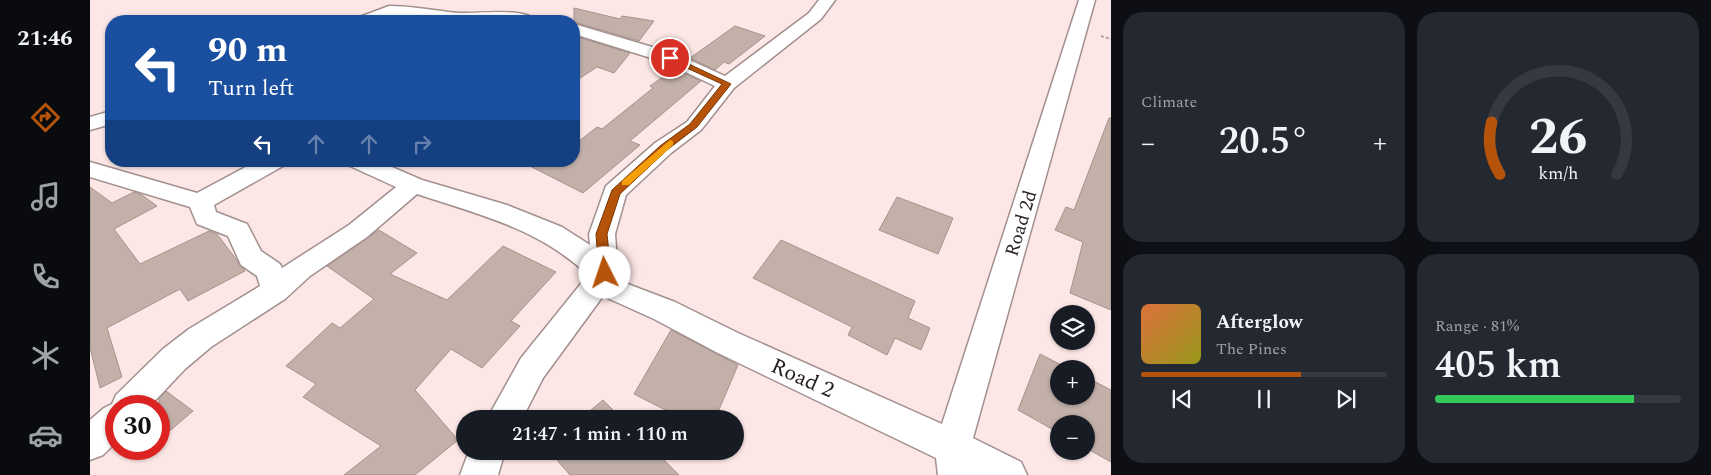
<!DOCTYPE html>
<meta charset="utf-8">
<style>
:root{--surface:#171b24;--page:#242831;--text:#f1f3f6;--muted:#9ea1a6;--line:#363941;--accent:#b45309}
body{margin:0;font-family:Spectral,serif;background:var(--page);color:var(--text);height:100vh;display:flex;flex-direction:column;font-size:19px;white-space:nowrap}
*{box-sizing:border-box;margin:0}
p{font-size:16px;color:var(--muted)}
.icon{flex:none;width:28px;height:28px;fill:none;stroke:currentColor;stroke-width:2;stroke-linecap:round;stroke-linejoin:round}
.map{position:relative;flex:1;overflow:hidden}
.sheet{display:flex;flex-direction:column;gap:12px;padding:12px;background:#0d0f14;width:600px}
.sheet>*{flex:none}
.guide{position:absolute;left:15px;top:15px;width:475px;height:152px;border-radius:20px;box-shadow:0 1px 4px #0004;background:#1a4fa0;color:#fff;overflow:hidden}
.buttons{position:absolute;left:960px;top:305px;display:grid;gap:10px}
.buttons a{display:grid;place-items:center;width:45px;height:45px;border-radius:50%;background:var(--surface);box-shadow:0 1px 4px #0004;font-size:25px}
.speed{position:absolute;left:15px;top:395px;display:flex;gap:10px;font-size:25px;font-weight:700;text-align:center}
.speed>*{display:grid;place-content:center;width:65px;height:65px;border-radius:50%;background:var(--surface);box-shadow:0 1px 4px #0004;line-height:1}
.speed .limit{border:8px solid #d22;background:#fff;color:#111}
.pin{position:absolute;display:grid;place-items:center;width:42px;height:42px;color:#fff;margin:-21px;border:2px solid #fff;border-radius:50%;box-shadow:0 1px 5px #0007}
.me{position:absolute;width:55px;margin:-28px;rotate:356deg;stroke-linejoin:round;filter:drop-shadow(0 0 4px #0008)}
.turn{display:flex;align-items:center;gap:18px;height:105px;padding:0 20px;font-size:22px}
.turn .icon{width:65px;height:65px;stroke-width:2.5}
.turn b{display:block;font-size:35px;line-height:42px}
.lanes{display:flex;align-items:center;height:48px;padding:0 20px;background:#0003;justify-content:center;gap:25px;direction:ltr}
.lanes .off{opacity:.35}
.big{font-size:38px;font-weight:600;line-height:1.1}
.sheet .tile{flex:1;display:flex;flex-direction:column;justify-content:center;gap:8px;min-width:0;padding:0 18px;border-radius:20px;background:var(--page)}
.sheet .dial{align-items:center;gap:0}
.dial svg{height:130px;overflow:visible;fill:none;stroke:var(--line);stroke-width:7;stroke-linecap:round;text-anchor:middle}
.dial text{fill:var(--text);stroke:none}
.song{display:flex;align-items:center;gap:15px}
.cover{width:60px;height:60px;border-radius:8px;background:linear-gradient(135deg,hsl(20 70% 55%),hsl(60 70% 35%))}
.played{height:5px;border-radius:2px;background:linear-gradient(90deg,var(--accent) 65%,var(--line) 65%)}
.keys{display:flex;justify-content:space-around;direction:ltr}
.heat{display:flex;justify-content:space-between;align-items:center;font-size:28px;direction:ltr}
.charge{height:8px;border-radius:4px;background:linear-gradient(90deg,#34c759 81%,var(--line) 0)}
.sheet .tiles{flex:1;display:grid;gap:12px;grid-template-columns:repeat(2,1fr)}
.trip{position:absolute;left:366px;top:410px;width:288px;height:50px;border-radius:25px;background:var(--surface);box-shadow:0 1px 4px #0004;font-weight:600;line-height:50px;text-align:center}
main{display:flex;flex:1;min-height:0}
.menu{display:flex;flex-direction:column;width:90px;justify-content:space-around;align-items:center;background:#090b0e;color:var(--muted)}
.menu .icon{width:35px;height:35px}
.menu .current{color:var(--accent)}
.menu b{font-size:22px;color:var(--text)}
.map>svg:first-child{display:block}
.building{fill:#c2b0a9;stroke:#a5938d}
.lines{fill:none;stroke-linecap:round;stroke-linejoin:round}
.minor-casing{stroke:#a28f8e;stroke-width:3}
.path{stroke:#b0a09f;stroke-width:2;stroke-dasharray:3 2;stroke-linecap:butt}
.minor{fill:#fff;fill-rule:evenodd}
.route{fill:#b45309;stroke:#753606}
.slow{fill:#f59e0b}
.labels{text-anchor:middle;stroke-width:5;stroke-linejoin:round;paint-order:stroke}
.street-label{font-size:19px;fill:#282120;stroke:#fff}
.near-street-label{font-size:22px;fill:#282120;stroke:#fff}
</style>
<main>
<nav class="menu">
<b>21:46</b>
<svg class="icon current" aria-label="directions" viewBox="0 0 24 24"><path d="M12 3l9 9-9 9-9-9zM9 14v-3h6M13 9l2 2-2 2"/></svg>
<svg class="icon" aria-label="music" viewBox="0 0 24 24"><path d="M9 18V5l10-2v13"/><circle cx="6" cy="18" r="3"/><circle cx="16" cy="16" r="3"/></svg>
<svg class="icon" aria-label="phone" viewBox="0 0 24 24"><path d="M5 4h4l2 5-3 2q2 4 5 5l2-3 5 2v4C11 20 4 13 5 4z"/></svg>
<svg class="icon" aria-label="climate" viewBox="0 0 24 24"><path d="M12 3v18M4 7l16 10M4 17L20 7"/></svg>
<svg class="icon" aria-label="car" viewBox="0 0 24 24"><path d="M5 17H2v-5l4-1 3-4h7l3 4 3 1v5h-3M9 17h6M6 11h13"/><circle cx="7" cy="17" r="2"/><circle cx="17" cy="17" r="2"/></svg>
</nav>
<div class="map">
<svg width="1021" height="475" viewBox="0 0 1021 475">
<rect width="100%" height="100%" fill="#fce7e6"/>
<path class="building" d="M 484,8 L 530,19 L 532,16 L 564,21 L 549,41 L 484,22 Z
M 645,26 L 675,36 L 639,64 L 634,62 L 625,70 L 600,58 Z
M 484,36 L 540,53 L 524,73 L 507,67 L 484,82 Z
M 584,69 L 611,81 L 540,141 L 550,145 L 493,193 L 430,161 L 484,161 L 484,145 L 507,127 L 512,129 L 563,88 L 560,86 Z
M 1019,118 L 1021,118 L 1021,310 L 980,293 L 993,242 L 965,230 L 976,207 L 984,210 Z
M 0,187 L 22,203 L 44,192 L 52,195 L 67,206 L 24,229 L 50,264 L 119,231 L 127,234 L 155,271 L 98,301 L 90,289 L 17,328 L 32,377 L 10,388 L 0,347 Z
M 807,197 L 863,218 L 848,254 L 789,230 Z
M 289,230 L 327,253 L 300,274 L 357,300 L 413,246 L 466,272 L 421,321 L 430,326 L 392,368 L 361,349 L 325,390 L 368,440 L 325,475 L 254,475 L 291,446 L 213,397 L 226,384 L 196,366 L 242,323 L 250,328 L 284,299 L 237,266 Z
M 691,240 L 825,301 L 818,318 L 840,328 L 831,350 L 805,338 L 797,355 L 758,335 L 762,327 L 663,278 Z
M 581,330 L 648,365 L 625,419 L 593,419 L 544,394 Z
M 950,354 L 979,369 L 969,369 L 969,396 L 996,396 L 996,377 L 1021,390 L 1021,462 L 996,448 L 996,424 L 969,424 L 969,433 L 928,410 Z
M 76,391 L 103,411 L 69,440 L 69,399 Z
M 513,400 L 532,419 L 490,419 Z
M 459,451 L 565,451 L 589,475 L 480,475 Z"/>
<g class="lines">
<g class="minor-casing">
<path id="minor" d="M 729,0 L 745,0 L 731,19 L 644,88 L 611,130 L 581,153 L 536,195 L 525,234 L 528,274 L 535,283 L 585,302 L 648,333 L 852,424 L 989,0 L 1005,0 L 883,438 L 931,462 L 937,475 L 848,475 L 846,458 L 626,352 L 564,319 L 513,296 L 453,378 L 432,419 L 397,419 L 431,358 L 498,275 C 448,228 390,215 327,194 L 277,237 L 220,276 L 195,299 L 121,347 L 95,369 L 60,406 L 26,406 L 26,442 L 13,455 L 0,460 L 0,420 L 14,408 L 22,404 L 26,395 L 73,349 L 99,329 L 170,286 L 167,276 L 151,265 L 138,236 L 107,224 L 100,207 L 0,177 L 0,162 L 107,193 L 167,161 L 196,161 L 193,166 L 124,205 L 126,212 L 157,224 L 171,251 L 190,264 L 192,268 L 259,225 L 306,187 L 260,166 L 257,161 L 288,161 L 332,180 L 417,205 L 472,227 L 500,245 L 499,234 L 516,186 L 565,143 L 597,122 L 625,86 L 574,62 L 484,34 L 484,24 L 586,54 L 635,76 L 719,13 Z
M 299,6 C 323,6 346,11 369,13 C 385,14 437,7 446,21 L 361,21 L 323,16 L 301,16 L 287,21 L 265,21 L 267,18 Z
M 21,111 L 21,124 L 0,130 L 0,117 Z
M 379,451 L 415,451 L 408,475 L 370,475 Z"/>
</g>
<path class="path" d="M 1011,36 L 1021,39"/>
<use href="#minor" class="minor"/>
</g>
<path class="route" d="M 577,56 L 582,56 L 641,84 L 607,127 L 577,150 L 530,194 L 517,234 L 521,273 L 515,277 L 509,273 L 506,234 L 522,190 L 570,146 L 600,124 L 632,84 L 577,59 Z"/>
<path class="slow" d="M 580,140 L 583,141 L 583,145 L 539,185 L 532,185 L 532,181 Z"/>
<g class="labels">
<g class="street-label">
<text transform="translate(930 223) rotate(-73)" y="7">Road 2d</text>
</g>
<g class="near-street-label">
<text transform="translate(713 377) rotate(24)" y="8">Road 2</text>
</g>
</g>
</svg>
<div class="buttons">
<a><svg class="icon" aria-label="layers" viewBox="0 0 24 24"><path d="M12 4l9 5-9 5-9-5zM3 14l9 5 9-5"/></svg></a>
<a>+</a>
<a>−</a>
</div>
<div class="speed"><div class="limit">30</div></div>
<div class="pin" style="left:580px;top:58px;background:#d93025"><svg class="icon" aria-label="arrive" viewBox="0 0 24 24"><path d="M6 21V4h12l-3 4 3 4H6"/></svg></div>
<svg class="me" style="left:515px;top:273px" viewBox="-20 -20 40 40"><circle r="19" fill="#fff"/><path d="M0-13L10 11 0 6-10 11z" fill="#b45309"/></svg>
<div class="trip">21:47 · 1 min · 110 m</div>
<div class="guide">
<div class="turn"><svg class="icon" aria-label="left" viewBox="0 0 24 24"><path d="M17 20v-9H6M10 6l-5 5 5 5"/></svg><div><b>90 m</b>Turn left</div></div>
<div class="lanes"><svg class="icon" aria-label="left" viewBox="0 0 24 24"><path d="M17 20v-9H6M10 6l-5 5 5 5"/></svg><svg class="icon off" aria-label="ahead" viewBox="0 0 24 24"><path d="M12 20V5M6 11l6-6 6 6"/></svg><svg class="icon off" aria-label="ahead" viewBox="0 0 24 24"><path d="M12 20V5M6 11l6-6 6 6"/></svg><svg class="icon off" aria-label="right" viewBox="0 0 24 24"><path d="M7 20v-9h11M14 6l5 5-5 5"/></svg></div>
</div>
</div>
<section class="sheet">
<div class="tiles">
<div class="tile"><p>Climate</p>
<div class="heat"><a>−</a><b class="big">20.5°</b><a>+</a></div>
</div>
<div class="tile dial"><svg viewBox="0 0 100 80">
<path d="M14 69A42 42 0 1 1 86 69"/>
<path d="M14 69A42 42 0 0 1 9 37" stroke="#b45309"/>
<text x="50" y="56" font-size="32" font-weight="700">26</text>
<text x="50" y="72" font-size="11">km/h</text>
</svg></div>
<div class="tile">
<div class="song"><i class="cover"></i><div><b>Afterglow</b><p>The Pines</p></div></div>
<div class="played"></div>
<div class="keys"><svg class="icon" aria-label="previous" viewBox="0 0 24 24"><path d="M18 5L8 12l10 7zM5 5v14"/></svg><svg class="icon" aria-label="pause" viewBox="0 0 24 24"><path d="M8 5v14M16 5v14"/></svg><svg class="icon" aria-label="next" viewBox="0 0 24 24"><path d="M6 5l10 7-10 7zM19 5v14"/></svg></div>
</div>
<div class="tile"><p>Range · 81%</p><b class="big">405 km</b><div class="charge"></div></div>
</div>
</section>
</main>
